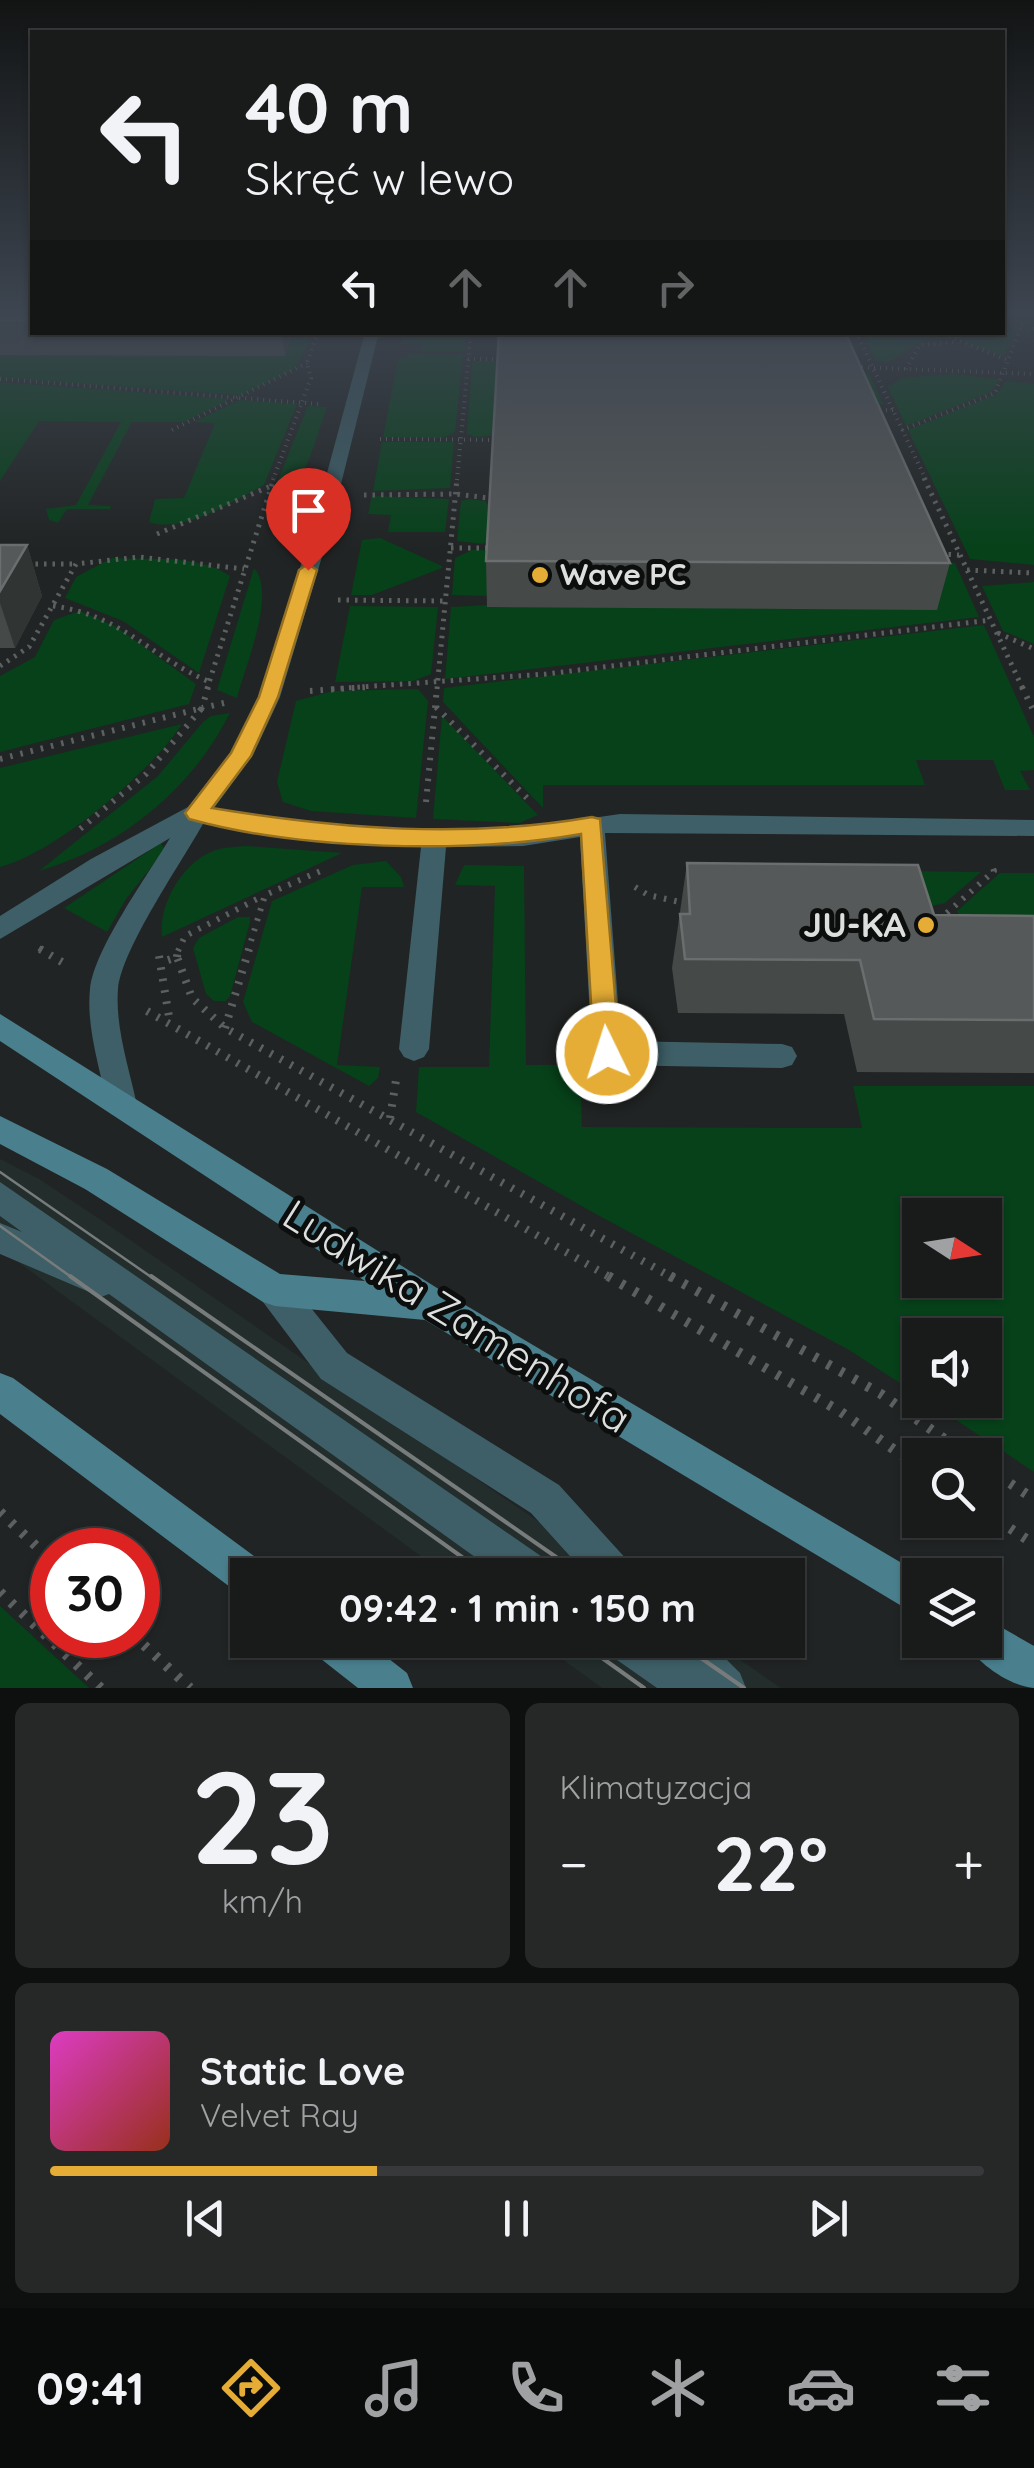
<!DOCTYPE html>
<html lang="pl">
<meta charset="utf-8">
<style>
:root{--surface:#191b1b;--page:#262828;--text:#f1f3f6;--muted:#9fa1a3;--line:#37393a;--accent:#e5ad35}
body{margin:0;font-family:Quicksand,sans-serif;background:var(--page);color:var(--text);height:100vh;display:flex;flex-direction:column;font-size:38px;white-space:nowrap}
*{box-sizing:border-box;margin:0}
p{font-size:32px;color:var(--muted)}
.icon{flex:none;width:55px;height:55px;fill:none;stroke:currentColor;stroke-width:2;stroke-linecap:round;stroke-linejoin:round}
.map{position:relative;height:1688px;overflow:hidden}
.details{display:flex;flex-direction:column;gap:15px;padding:15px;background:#0e0f0f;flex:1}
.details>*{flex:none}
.top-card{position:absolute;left:30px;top:30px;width:975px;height:305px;border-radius:0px;box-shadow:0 2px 8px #0004,0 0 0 2px var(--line);background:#191b1b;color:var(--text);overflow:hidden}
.needle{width:65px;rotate:102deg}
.tools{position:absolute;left:902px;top:1198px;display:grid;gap:20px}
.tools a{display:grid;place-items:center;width:100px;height:100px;border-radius:0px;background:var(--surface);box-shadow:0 2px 8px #0004,0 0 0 2px var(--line);font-size:50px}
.speed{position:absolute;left:30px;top:1528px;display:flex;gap:20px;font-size:50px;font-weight:700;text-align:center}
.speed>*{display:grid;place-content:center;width:130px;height:130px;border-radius:50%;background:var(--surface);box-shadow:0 2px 8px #0004,0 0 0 2px var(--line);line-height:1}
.speed .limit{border:15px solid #d22;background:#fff;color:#111}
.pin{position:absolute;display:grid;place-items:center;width:85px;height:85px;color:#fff;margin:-102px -42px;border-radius:50% 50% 50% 0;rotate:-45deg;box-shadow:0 0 10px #0007}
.pin .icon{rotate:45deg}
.me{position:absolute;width:110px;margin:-55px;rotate:356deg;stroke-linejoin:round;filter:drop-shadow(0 0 8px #0008)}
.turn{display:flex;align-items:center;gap:35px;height:210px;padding:0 50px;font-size:45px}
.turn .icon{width:130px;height:130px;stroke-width:2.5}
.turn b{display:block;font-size:70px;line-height:85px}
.lanes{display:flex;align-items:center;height:95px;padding:0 50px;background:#0003;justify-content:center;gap:50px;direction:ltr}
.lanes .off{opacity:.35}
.big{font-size:75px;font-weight:800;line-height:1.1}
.details .tile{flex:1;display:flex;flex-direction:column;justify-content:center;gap:15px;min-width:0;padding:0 35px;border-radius:15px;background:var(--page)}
.details .dial{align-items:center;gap:0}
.dial b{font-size:130px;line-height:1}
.song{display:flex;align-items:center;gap:30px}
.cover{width:120px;height:120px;border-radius:15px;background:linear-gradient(135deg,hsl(310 70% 55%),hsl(10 70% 35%))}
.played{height:10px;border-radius:5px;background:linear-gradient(90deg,var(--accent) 35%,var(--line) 35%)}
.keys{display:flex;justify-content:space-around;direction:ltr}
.heat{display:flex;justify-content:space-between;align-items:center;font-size:55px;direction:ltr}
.details .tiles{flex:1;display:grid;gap:15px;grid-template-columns:1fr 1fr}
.tile:last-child{grid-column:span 2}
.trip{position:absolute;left:230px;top:1558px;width:575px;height:100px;border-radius:0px;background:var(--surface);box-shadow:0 2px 8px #0004,0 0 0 2px var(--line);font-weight:800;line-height:100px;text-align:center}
.dock{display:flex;height:160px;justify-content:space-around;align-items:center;background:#0a0b0b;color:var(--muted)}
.dock .icon{width:70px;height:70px}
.dock .current{color:var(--accent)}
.dock b{font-size:45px;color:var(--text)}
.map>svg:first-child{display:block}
.built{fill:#222d2c}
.green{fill:#064119;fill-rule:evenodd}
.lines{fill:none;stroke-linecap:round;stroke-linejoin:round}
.path-far4{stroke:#5d6060;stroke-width:4;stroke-dasharray:1 5;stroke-linecap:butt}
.path-far3{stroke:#5d6060;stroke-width:5;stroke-dasharray:2.5 6;stroke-linecap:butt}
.path-far2{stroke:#5d6060;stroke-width:6;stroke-dasharray:2.5 8;stroke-linecap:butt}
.path-far1{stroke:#5d6060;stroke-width:8;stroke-dasharray:2.5 9;stroke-linecap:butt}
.path{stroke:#5d6060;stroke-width:10;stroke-dasharray:4 11;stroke-linecap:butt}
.lane{fill:#3e5f67;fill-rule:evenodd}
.street{fill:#3e5f67;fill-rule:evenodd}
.secondary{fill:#4a808e;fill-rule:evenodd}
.tram-far1{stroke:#787b7b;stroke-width:2.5}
.tram{stroke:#787b7b;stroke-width:4}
.wall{fill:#454948}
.shaded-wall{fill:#303433}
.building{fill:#565959;stroke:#6b6e6e;stroke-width:2.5}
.route{fill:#e5ad35;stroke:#957022;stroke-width:2.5}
.poi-dot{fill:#e5ad35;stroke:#0c0d0d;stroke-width:4}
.labels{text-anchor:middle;stroke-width:10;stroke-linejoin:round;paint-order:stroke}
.far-poi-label{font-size:30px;font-weight:bold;fill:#dddfdf;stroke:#0c0d0d;text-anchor:start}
.poi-label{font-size:35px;font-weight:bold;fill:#dddfdf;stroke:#0c0d0d;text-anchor:end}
.near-street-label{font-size:42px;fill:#dddfdf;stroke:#0c0d0d}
</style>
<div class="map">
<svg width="1034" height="1688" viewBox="0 0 1034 1688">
<rect width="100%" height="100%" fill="#212424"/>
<path class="built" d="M 0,1159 L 39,1179 L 104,1222 L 616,1575 L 447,1575 L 0,1249 Z
M 536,1640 L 711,1640 L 781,1688 L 602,1688 Z"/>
<path class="green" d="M 1003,324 L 1016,332 L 1003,356 L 943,333 L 1002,332 Z
M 293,333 L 313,333 L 296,368 L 241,395 L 0,378 L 0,355 L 285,356 Z
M 404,333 L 466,333 L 464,351 L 422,351 L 423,344 L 402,344 Z
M 862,333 L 934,333 L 947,339 L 921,341 L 889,362 L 876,361 Z
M 412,354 L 463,355 L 455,432 L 443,438 L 383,437 L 398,360 Z
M 479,361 L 857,369 L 869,374 L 883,404 L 475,437 L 467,433 L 472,363 Z
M 954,374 L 1000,380 L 991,392 L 906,426 L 888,387 L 903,378 Z
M 1006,381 L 1034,384 L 1034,565 L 970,559 L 908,430 L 997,394 Z
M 0,382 L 230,399 L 184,422 L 132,422 L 88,505 L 111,506 L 110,509 L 67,509 L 58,523 L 49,520 L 46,509 L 76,505 L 121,422 L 39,421 L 0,481 Z
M 240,400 L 297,404 L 264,485 C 233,501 184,534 149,522 L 155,499 L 184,498 L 215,423 L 194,422 Z
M 308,406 L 327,407 C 312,447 305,494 264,515 Z
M 382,442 L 454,442 L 450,488 L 373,491 Z
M 372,496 L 449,499 L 445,532 L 388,532 L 391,515 L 368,514 Z
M 469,499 L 485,501 L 492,508 L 490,540 L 483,544 L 457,541 L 461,501 Z
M 380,538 L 442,566 L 442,568 L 372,595 L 351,595 L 362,540 Z
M 816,545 L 955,563 L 979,617 L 445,679 L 451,607 L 488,605 Z
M 472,550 L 583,551 L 488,596 L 452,595 L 455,558 Z
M 112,558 C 148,560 199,554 230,576 L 199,673 L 123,621 L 65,598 L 76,577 Z
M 254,568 C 277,593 245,666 237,698 L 217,690 Z
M 1034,582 L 1034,644 L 1003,631 L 982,586 Z
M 350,606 L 438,607 L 431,674 L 413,681 L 335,682 Z
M 80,611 L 115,626 L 196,684 L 189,704 L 0,752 L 0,676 L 35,657 L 54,620 Z
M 984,625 L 1034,737 L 1034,770 L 1020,771 L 1030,790 L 1005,790 L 993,760 L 916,760 L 925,785 L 543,785 L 543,808 L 443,702 L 444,688 Z
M 418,689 L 428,701 L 416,818 L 311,811 L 283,802 L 277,782 L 296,701 L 333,691 Z
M 230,713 C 192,789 121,847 39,871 L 158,776 L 203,722 L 211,716 Z
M 442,716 L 538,815 L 519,823 L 433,819 Z
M 182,724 C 150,773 55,853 0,867 L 0,768 Z
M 161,843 L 165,850 L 126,899 L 107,932 L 64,908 Z
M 246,846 L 342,853 L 162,937 C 158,905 182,863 213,851 C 223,847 235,847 246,846 Z
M 386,861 L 401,877 L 404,887 L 362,887 L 337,1065 L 380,1067 L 378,1078 L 369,1086 L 252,1022 L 243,1002 L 272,901 L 353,865 Z
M 464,865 L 524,866 L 526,1065 L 580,1065 L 582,1127 L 862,1128 L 853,1086 L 1034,1086 L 1034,1472 L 926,1400 L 985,1400 L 985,1335 L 920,1335 L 920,1396 L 849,1350 L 594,1213 L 416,1112 L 419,1067 L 489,1067 L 495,886 L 455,885 ZM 985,1215 L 985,1280 L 920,1280 L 920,1215 Z
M 903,871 L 981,872 L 945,903 L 919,909 Z
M 1000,873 L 1034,873 L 1034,921 L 961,921 L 957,911 Z
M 238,917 L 250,917 L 250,922 L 230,996 L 226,1001 L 214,1001 L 206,994 L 193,948 L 199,938 Z
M 0,1606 L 89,1688 L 0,1688 Z"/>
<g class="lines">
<path class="path-far4" d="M 1021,327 L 1034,329
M 856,332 L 926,480
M 938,332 L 1010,361
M 468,359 L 502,359
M 856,367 L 1034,374
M 906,369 L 920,345 L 954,342
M 0,379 L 318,404
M 874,411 L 893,410
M 172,430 L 307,363
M 902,430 L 995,393 L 1027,312
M 380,439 L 497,440
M 273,480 L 311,378 L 307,363 L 318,332
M 457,480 L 471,332"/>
<path class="path-far3" d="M 924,478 L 1023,689
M 364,495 L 456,494 L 496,499
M 157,534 L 271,486
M 451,548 L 495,548
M 940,554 L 959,555
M 27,564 L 76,564
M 967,570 L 1034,573
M 338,600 L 446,601
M 53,606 C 122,615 150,657 210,682
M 998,633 L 1034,649
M 0,666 L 29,647 L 76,564 L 139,557 L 244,569
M 207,689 L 274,478
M 332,689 L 546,674 L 991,620
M 437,689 L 457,478"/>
<path class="path-far2" d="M 208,687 L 202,708 L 224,703
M 1022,687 L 1034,712
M 310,691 L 367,687
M 436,707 L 530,801
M 0,759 L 202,708 L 146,774 L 80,829
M 426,802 L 437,687
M 635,887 L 648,895 L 689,904
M 939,920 L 994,871 L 991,863
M 39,948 L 44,951
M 178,951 L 185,936 L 263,896
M 248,951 L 265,895 L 323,870"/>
<path class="path-far1" d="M 40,949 L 67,965
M 159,956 L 170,1023
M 177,957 L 178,949
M 168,960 L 177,957 L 192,998 L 225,1028 L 675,1279
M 147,1011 L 613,1279
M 225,1028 L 249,949
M 390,1118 L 396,1080"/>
<path class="path" d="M 608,1276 L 841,1412 L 920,1468
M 670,1276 L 881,1394 L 967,1455
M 985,1467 L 1034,1499
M 0,1512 L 52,1561
M 985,1512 L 1034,1544
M 0,1592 L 101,1688
M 133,1635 L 190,1688"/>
<path class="lane" d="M 0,1182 L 548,1561 L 554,1575 L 500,1575 L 109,1294 L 101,1297 L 0,1254 L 0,1223 L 22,1232 L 0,1216 Z
M 275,1274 L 287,1278 L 347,1353 L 559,1485 L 628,1561 L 634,1575 L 587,1575 L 531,1513 L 321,1379 L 263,1302 L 258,1290 L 263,1278 Z
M 604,1640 L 707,1640 L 740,1673 L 746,1688 L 657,1688 L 610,1655 Z"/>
<path class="street" d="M 365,332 L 379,332 L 327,540 L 280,697 L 253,755 L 214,808 L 301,823 L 434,830 L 523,828 L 620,814 L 1034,820 L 1034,836 L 605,833 L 621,1041 L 782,1044 L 792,1047 L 797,1056 L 792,1065 L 782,1068 L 607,1065 L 597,1061 L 592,1053 L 580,837 L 523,846 L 446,847 L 429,1049 L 424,1057 L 414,1061 L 404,1057 L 399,1049 L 421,847 L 301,839 L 204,822 C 182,862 122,948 118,989 C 115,1027 129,1068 137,1105 L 133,1114 L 122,1118 L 111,1114 L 107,1105 C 100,1068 86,1027 90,989 C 94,949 148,875 170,838 L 0,939 L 0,916 L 91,859 L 188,807 L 231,753 L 258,697 L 309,540 Z"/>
<path class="secondary" d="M 0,1014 L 445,1293 L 922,1575 L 920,1617 L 425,1320 L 275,1306 L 263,1302 L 85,1189 L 0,1144 L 0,1116 L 107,1169 L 280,1274 L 365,1281 L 0,1041 Z
M 0,1373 L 13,1378 L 262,1562 L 268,1575 L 248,1575 L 248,1596 L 234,1590 L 0,1414 Z
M 985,1618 L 1034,1646 L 1034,1688 C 1011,1687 973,1661 965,1640 L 985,1640 Z
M 310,1640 L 365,1640 L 407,1673 L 413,1688 L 358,1688 L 316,1655 Z"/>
<path class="tram-far1" d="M 0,1172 L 154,1279
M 0,1226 L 74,1279"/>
<path class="tram" d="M 70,1276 L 487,1575
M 151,1276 L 582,1575
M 577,1640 L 644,1688
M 675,1640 L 744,1688"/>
</g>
<path class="wall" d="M 0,312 L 32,312 L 32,332 L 293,332 L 285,356 L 0,355 Z
M 0,545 L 27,545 L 42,596 L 15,648 L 0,648 Z
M 486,561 L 950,563 L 937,610 L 487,607 Z
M 687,863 L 934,915 L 1034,916 L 1034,1073 L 857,1072 L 844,1014 L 678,1013 L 672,968 Z"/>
<path class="shaded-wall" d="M 282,332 L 293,332 L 285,356 Z
M 27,545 L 42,596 L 15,648 L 0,603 L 0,591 Z"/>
<path class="building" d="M 0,312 L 32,312 L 32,320 L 0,320 Z
M 499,332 L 845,332 L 950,563 L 486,561 Z
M 0,545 L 27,545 L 0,591 Z
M 687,863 L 918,865 L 934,915 L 1034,916 L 1034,1020 L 874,1019 L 860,960 L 685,959 L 680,914 L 690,914 Z"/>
<linearGradient id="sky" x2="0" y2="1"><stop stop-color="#121414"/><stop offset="0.57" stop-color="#3d4550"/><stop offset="1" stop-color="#3d4550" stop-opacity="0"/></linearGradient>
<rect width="1034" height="549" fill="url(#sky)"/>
<path class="route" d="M 308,564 L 317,570 L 278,697 L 251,756 L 212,808 C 339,829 465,839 592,817 L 600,819 L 620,1053 L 616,1061 L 607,1064 L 598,1061 L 594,1053 L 581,834 C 467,854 300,850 189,819 L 185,813 L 231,753 L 259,697 L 299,570 Z"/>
<g class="poi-dot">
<circle cx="540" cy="575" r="10"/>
<circle cx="926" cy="925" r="10"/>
</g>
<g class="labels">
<g class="far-poi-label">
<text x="560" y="585">Wave PC</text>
</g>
<g class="poi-label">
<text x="906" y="937">JU-KA</text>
</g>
<g class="near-street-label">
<text transform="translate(457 1316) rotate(32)" y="15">Ludwika Zamenhofa</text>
</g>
</g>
</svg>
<div class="tools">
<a><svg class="needle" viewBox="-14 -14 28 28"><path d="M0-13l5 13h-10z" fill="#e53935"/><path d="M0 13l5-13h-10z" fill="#9fa1a3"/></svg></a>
<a><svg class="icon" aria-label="sound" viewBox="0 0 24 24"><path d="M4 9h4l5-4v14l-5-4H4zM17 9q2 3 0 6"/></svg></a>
<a><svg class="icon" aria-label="search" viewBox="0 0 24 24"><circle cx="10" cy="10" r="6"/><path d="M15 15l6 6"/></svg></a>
<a><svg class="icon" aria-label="layers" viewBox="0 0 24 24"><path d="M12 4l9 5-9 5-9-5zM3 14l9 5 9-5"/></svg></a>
</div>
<div class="speed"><div class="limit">30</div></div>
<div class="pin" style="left:308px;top:570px;background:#d93025"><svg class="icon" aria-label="arrive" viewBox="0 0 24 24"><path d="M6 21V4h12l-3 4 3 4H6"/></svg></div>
<svg class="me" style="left:607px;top:1053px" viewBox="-20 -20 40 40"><circle r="17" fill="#e5ad35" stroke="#fff" stroke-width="3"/><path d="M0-11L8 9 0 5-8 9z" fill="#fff"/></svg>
<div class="trip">09:42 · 1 min · 150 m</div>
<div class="top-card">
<div class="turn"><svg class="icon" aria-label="left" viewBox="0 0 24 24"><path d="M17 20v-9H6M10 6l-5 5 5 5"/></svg><div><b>40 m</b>Skręć w lewo</div></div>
<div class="lanes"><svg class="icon" aria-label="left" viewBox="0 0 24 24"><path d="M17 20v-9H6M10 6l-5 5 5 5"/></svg><svg class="icon off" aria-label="ahead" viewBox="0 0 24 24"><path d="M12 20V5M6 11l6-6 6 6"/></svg><svg class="icon off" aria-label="ahead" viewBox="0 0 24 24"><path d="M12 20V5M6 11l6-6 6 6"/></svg><svg class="icon off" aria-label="right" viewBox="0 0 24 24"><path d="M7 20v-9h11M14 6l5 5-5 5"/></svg></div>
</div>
</div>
<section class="details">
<div class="tiles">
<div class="tile dial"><b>23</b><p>km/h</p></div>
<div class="tile"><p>Klimatyzacja</p>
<div class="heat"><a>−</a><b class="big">22°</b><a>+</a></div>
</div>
<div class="tile">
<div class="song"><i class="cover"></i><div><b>Static Love</b><p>Velvet Ray</p></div></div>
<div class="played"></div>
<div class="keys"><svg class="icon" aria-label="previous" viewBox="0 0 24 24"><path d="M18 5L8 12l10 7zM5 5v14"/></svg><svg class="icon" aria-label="pause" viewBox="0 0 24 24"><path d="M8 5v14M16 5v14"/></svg><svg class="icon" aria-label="next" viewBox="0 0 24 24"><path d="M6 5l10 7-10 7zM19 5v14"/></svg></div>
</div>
</div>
</section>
<nav class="dock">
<b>09:41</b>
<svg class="icon current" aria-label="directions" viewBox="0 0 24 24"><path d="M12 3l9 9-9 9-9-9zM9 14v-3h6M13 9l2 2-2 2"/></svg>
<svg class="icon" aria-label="music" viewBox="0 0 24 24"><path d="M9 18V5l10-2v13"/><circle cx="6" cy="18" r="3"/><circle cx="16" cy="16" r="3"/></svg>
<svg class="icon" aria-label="phone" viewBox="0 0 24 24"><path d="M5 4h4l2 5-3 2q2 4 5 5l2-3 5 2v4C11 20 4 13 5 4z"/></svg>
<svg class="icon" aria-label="climate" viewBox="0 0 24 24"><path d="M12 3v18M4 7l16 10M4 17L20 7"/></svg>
<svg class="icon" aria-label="car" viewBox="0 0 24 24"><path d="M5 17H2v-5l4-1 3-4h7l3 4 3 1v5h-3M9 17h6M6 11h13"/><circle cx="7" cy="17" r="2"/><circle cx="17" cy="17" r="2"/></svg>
<svg class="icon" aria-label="filters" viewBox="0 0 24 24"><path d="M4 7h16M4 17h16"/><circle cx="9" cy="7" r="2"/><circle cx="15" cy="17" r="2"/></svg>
</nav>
